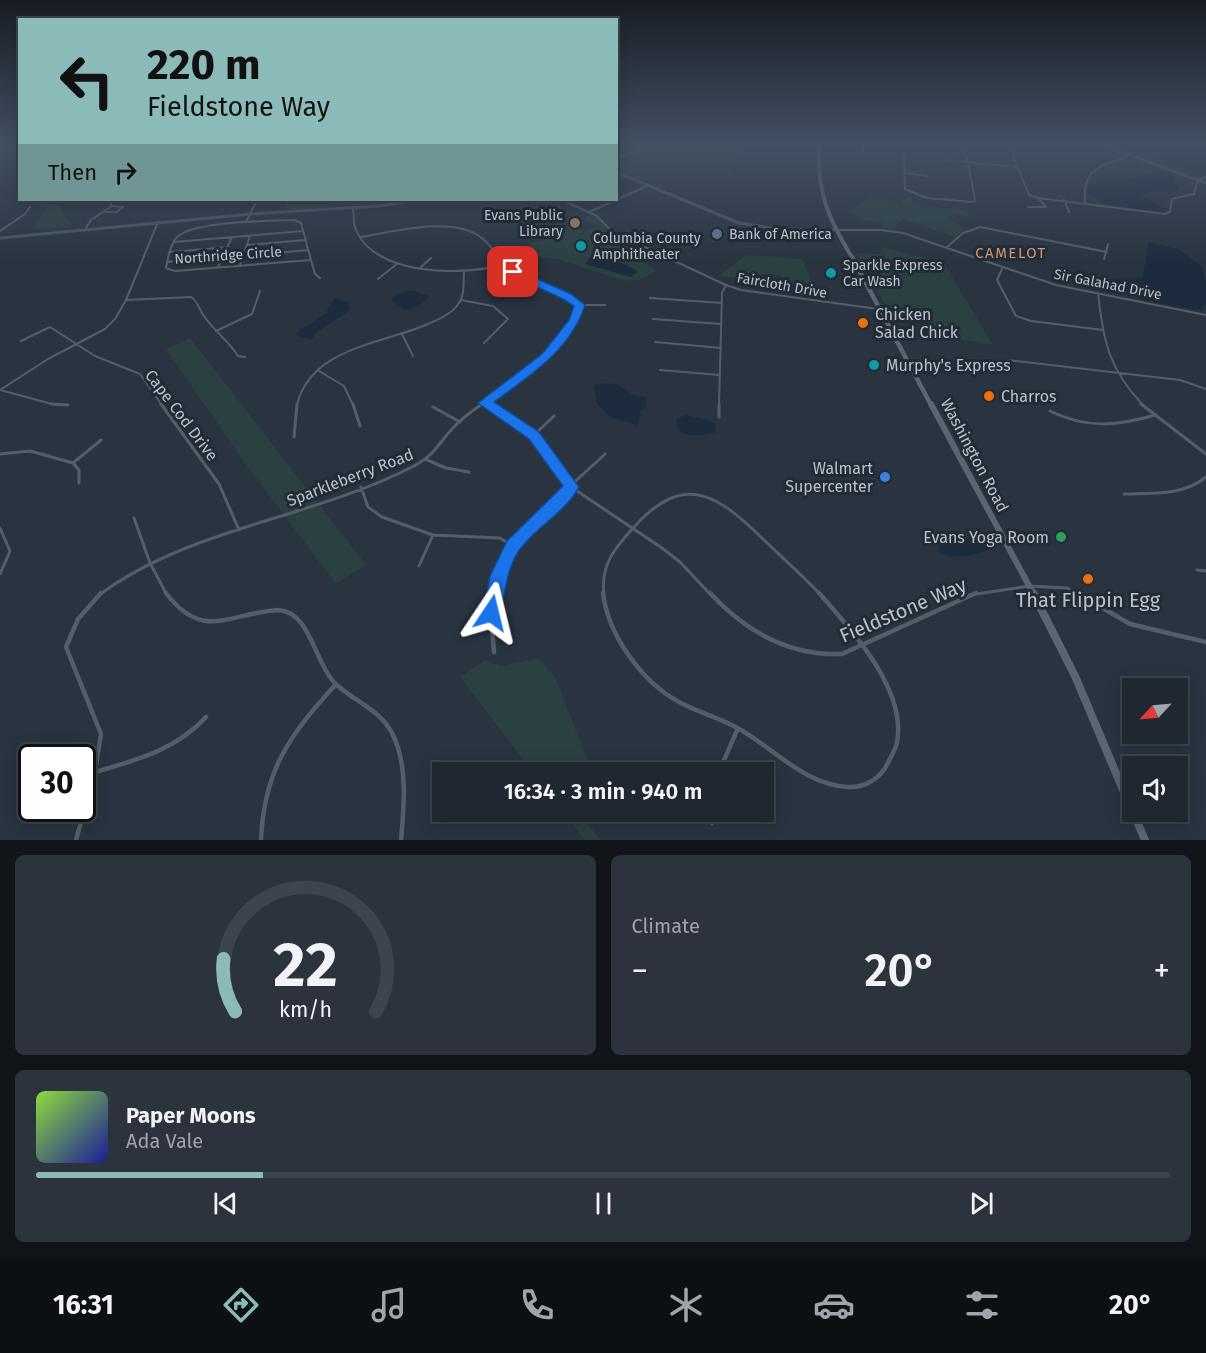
<!DOCTYPE html>
<meta charset="utf-8">
<style>
:root{--surface:#1f2730;--page:#2c333c;--text:#f1f3f6;--muted:#a1a5ab;--line:#3c444c;--accent:#8bbbb9}
body{margin:0;font-family:"Fira Sans",sans-serif;background:var(--page);color:var(--text);height:100vh;display:flex;flex-direction:column;font-size:22px;white-space:nowrap}
*{box-sizing:border-box;margin:0}
p{font-size:20px;color:var(--muted)}
.icon{flex:none;width:33px;height:33px;fill:none;stroke:currentColor;stroke-width:2;stroke-linecap:round;stroke-linejoin:round}
.map{position:relative;height:840px;overflow:hidden}
.details{display:flex;flex-direction:column;gap:15px;padding:15px;background:#11151a;flex:1}
.details>*{flex:none}
.guide{position:absolute;left:18px;top:18px;width:600px;height:183px;border-radius:0px;box-shadow:0 3px 15px #0003,0 0 0 2px var(--line);background:#8bbbb9;color:#111;overflow:hidden}
.needle{width:39px;rotate:244deg}
.buttons{position:absolute;left:1122px;top:678px;display:grid;gap:12px}
.buttons a{display:grid;place-items:center;width:66px;height:66px;border-radius:0px;background:var(--surface);box-shadow:0 3px 15px #0003,0 0 0 2px var(--line);font-size:30px}
.speed{position:absolute;left:18px;top:744px;display:flex;gap:12px;font-size:30px;font-weight:700;text-align:center}
.speed>*{display:grid;place-content:center;width:78px;height:78px;border-radius:50%;background:var(--surface);box-shadow:0 3px 15px #0003,0 0 0 2px var(--line);line-height:1}
.speed .limit{border:3px solid #111;border-radius:9px;background:#fff;color:#111}
.pin{position:absolute;display:grid;place-items:center;width:51px;height:51px;color:#fff;margin:-26px;border-radius:12px;box-shadow:0 3px 9px #0006}
.me{position:absolute;width:66px;margin:-33px;rotate:10deg;stroke-linejoin:round;filter:drop-shadow(0 0 4px #0008)}
.turn{display:flex;align-items:center;gap:21px;height:126px;padding:0 30px;font-size:27px}
.turn .icon{width:78px;height:78px;stroke-width:2.5}
.turn b{display:block;font-size:42px;line-height:51px}
.then{display:flex;align-items:center;height:57px;padding:0 30px;background:#0003;gap:12px;font-size:22px}
.big{font-size:45px;font-weight:600;line-height:1.1}
.details .tile{flex:1;display:flex;flex-direction:column;justify-content:center;gap:9px;min-width:0;padding:0 21px;border-radius:9px;background:var(--page)}
.details .dial{align-items:center;gap:0}
.dial svg{height:156px;overflow:visible;fill:none;stroke:var(--line);stroke-width:7;stroke-linecap:round;text-anchor:middle}
.dial text{fill:var(--text);stroke:none}
.song{display:flex;align-items:center;gap:18px}
.cover{width:72px;height:72px;border-radius:9px;background:linear-gradient(135deg,hsl(90 70% 55%),hsl(240 70% 35%))}
.played{height:6px;border-radius:3px;background:linear-gradient(90deg,var(--accent) 20%,var(--line) 20%)}
.keys{display:flex;justify-content:space-around;direction:ltr}
.heat{display:flex;justify-content:space-between;align-items:center;font-size:33px;direction:ltr}
.details .tiles{flex:1;display:grid;gap:15px;grid-template-columns:1fr 1fr}
.tile:last-child{grid-column:span 2}
.trip{position:absolute;left:432px;top:762px;width:342px;height:60px;border-radius:0px;background:var(--surface);box-shadow:0 3px 15px #0003,0 0 0 2px var(--line);font-weight:600;line-height:60px;text-align:center}
.dock{display:flex;height:96px;justify-content:space-around;align-items:center;background:#0c1013;color:var(--muted)}
.dock .icon{width:42px;height:42px}
.dock .current{color:var(--accent)}
.dock b{font-size:27px;color:var(--text)}
.map>svg:first-child{display:block}
.green{fill:#2b4041}
.water{fill:#1c2b3e}
.lines{fill:none;stroke-linecap:round;stroke-linejoin:round}
.street-far2{stroke:#555e68;stroke-width:2}
.street-far1{stroke:#555e68;stroke-width:3}
.street{stroke:#555e68;stroke-width:4.5}
.secondary{stroke:#4b5563;stroke-width:3}
.primary-far3{stroke:#5b6570;stroke-width:4}
.primary-far2{stroke:#5b6570;stroke-width:4.5}
.primary-far1{stroke:#5b6570;stroke-width:6}
.primary{stroke:#5b6570;stroke-width:8}
.route{fill:#1a73e8;stroke:#114b97;stroke-width:1.5}
.education-dot{fill:#8d6e63;stroke:#222b36;stroke-width:2}
.service-dot{fill:#5c6f8a;stroke:#222b36;stroke-width:2}
.culture-dot{fill:#0f9aa8;stroke:#222b36;stroke-width:2}
.food-dot{fill:#e8710a;stroke:#222b36;stroke-width:2}
.shop-dot{fill:#3f7fe0;stroke:#222b36;stroke-width:2}
.leisure-dot{fill:#2e9e5b;stroke:#222b36;stroke-width:2}
.labels{text-anchor:middle;stroke-width:6;stroke-linejoin:round;paint-order:stroke}
.far-poi-label{font-size:14px;fill:#bac1ca;stroke:#222b36;text-anchor:start}
.far-street-label{font-size:14px;fill:#bac1ca;stroke:#222b36}
.far-neighbourhood-label{font-size:15px;letter-spacing:1.5px;fill:#cd9672;stroke:#222b36}
.poi-label{font-size:16px;fill:#bac1ca;stroke:#222b36;text-anchor:start}
.street-label{font-size:16px;fill:#bac1ca;stroke:#222b36}
.near-poi-label{font-size:20px;fill:#bac1ca;stroke:#222b36}
.near-street-label{font-size:20px;fill:#bac1ca;stroke:#222b36}
</style>
<div class="map">
<svg width="1206" height="840" viewBox="0 0 1206 840">
<rect width="100%" height="100%" fill="#293440"/>
<path class="green" d="M 654,145 L 747,145 L 747,146 L 744,156 L 740,156 L 731,174 L 714,176 L 689,168 L 672,166 L 641,180 L 617,170 L 616,162 Z
M 873,197 L 887,198 L 887,202 L 897,203 L 904,210 L 907,209 L 900,200 L 910,197 L 913,204 L 967,211 L 970,216 L 955,214 L 949,216 L 950,220 L 966,229 L 955,237 L 902,219 L 894,229 L 880,228 L 883,223 L 859,219 L 848,210 Z
M 46,200 L 53,200 L 72,225 L 70,227 L 30,230 L 47,210 L 38,205 Z
M 287,200 L 389,200 L 380,204 L 284,210 Z
M 591,215 L 599,219 L 605,229 L 614,236 L 652,252 L 636,260 L 653,267 L 656,271 L 640,280 L 625,281 L 560,260 L 538,257 L 528,248 L 531,242 C 546,243 561,233 575,226 L 586,232 L 596,226 L 584,220 L 586,219 L 584,217 Z
M 882,247 L 944,263 L 993,345 L 946,337 L 913,310 L 886,306 L 855,253 L 880,254 Z
M 746,255 L 802,259 L 817,293 L 781,287 L 782,276 C 761,270 740,281 719,276 Z
M 190,338 L 366,565 L 336,584 L 242,459 L 166,349 Z
M 539,658 L 556,679 L 588,762 L 589,772 L 533,772 L 460,677 L 485,660 L 501,666 Z
M 563,812 L 589,812 L 588,825 L 601,840 L 585,840 Z"/>
<path class="water" d="M 1206,148 L 1206,166 L 1202,169 L 1206,174 L 1164,162 L 1164,159 Z
M 1159,172 L 1174,176 L 1175,182 L 1180,189 C 1167,193 1153,187 1141,195 L 1165,209 L 1165,212 L 1102,204 L 1100,200 L 1092,196 L 1086,189 L 1107,180 L 1120,181 Z
M 1148,242 L 1179,249 L 1202,267 L 1206,282 L 1206,304 L 1201,311 L 1143,300 L 1115,279 L 1143,278 Z
M 590,257 C 604,256 627,263 638,272 L 630,277 L 585,264 Z
M 413,291 L 428,296 C 424,306 413,308 404,310 L 394,303 L 392,298 L 399,293 Z
M 335,298 L 348,302 L 350,310 L 317,332 L 311,340 L 297,335 L 297,332 L 328,312 L 327,310 Z
M 605,383 L 617,384 L 632,395 L 646,397 L 646,407 L 640,410 L 641,415 L 637,425 L 612,418 L 597,404 L 593,385 Z
M 687,415 L 710,421 L 715,424 L 716,432 C 707,435 686,439 679,430 C 677,427 677,423 676,419 Z
M 973,538 L 985,541 L 990,549 C 972,556 958,559 940,554 L 939,541 Z"/>
<g class="lines">
<path class="street-far2" d="M 863,145 L 863,151 L 867,154
M 904,145 L 905,189 L 927,198 L 973,202 L 975,201 L 968,162 L 961,145
M 1009,145 L 1029,195 L 1038,198 L 1165,214 L 1170,212 L 1172,199 L 1194,194 L 1198,180 L 1206,177
M 946,160 L 1018,167
M 906,173 L 928,176
M 239,200 L 235,201 L 256,202
M 562,200 L 597,216 L 612,232 L 726,285 L 741,290 L 878,309
M 1064,200 L 1069,212
M 1085,203 C 1082,167 1101,167 1129,155
M 1028,207 L 1046,207 L 1039,199
M 353,208 C 354,214 353,221 355,227 C 371,276 464,277 503,264
M 106,212 L 117,212 L 123,207 L 112,206
M 589,212 L 647,186
M 294,220 L 301,223 L 311,260 L 175,271 L 166,268 C 168,258 170,245 177,237 C 193,221 270,221 294,220 Z
M 246,222 L 257,200
M 85,229 L 91,220 L 112,206 L 108,200
M 836,230 L 881,230 L 903,233 L 1056,285 L 1206,315
M 0,231 L 25,214 L 30,207
M 361,237 C 393,232 450,216 479,236 C 492,244 498,260 510,269 C 531,285 558,291 580,305
M 174,242 L 303,231
M 247,245 L 305,240
M 947,247 L 963,233 L 980,227 L 1107,252
M 171,252 L 228,247
M 243,256 L 308,250
M 1104,259 L 1108,244
M 311,260 L 315,274 L 320,278
M 167,262 L 223,257
M 240,265 L 250,236
M 218,267 L 232,237
M 421,267 L 431,258
M 1002,269 L 997,280 L 1016,316 L 1031,321 L 1103,330
M 378,279 L 398,263
M 1098,293 C 1103,340 1109,370 1143,405
M 650,298 L 722,303
M 126,300 L 191,297 C 198,301 199,310 204,316 C 214,331 228,340 238,356 L 245,357
M 461,300 L 493,306 L 508,319 L 484,343
M 580,305 L 605,305
M 653,319 L 721,324
M 216,331 L 252,314 L 260,291
M 402,334 L 413,356
M 21,341 L 50,327 L 95,356 L 140,374 L 162,405
M 655,342 L 721,348
M 1007,360 L 1180,380 L 1206,389
M 660,370 L 720,375
M 319,371 L 344,386 L 353,405
M 0,390 L 48,359 L 105,329 L 115,319 L 126,300 L 158,222
M 0,390 L 52,404 L 68,405
M 484,403 L 488,405
M 297,405 C 311,347 383,344 428,324 C 439,319 452,314 459,303 C 465,294 463,283 464,272
M 480,405 C 520,377 560,352 580,305
M 719,405 L 722,293 L 726,285"/>
<path class="street-far1" d="M 51,404 L 68,405
M 161,404 L 219,484 L 239,530
M 353,404 L 360,426
M 485,404 L 534,435 L 571,487 L 662,548 L 680,562 L 711,595
M 1141,404 L 1206,454
M 433,407 L 460,422
M 1050,411 C 1086,429 1118,426 1155,415
M 719,417 L 719,404
M 534,435 L 554,416
M 294,437 L 297,404
M 0,454 L 30,451 L 73,463 L 79,470 L 79,483
M 427,460 L 446,468 L 469,472
M 73,463 L 101,440
M 361,487 L 368,507 L 382,517 L 433,535 L 500,538 L 513,546
M 1124,494 C 1152,493 1183,496 1206,477
M 134,518 L 150,563 L 167,595
M 0,528 L 10,551 L 0,574
M 419,566 L 433,535
M 1197,570 L 1206,571
M 99,595 C 191,527 311,519 412,467 C 436,455 437,444 454,427 C 462,418 472,411 482,404
M 493,595 C 508,534 562,495 605,454
M 604,595 C 600,565 615,548 634,527 C 685,470 719,496 764,540 C 783,558 803,576 821,595
M 970,595 L 1029,586 L 1067,588 L 1079,595"/>
<path class="street" d="M 166,593 C 203,642 229,613 278,610 C 312,612 314,666 338,686 C 356,702 382,711 393,735 C 408,766 404,807 401,840
M 494,593 L 491,614 L 494,652
M 603,593 C 608,635 642,682 679,702 C 699,713 722,718 741,730 C 775,750 806,785 848,787 C 865,788 881,778 888,763 C 891,756 896,749 897,742 C 907,690 851,629 819,593
M 710,593 C 746,632 789,656 842,654 L 976,593
M 1077,593 L 1130,624 L 1206,642
M 95,772 C 137,760 176,750 206,717
M 719,772 L 738,728
M 712,823 L 713,812
M 76,840 L 95,772 L 101,734 L 66,647 L 78,619 L 101,593
M 261,840 C 264,769 290,735 336,684"/>
<path class="secondary" d="M 1103,145 L 1206,183
M 616,159 L 651,145
M 616,172 L 739,223 L 778,229 L 834,230
M 0,238 L 251,214 L 379,206 L 421,200"/>
<path class="primary-far3" d="M 819,145 C 817,193 828,218 853,259"/>
<path class="primary-far2" d="M 852,257 L 931,405"/>
<path class="primary-far1" d="M 931,404 L 1034,595"/>
<path class="primary" d="M 1033,593 L 1075,676 L 1132,811
M 1133,812 L 1145,840"/>
</g>
<linearGradient id="sky" x2="0" y2="1"><stop stop-color="#171d23"/><stop offset="0.55" stop-color="#435064"/><stop offset="1" stop-color="#435064" stop-opacity="0"/></linearGradient>
<rect width="1206" height="263" fill="url(#sky)"/>
<path class="route" d="M 513,268 L 571,294 L 585,305 C 571,350 529,376 494,402 L 539,432 L 579,487 C 565,513 534,528 518,552 C 504,574 507,597 497,618 L 491,621 L 485,618 L 482,613 L 490,576 L 507,541 L 563,486 L 529,439 L 478,403 L 542,354 L 569,320 L 574,306 L 563,299 L 509,274 L 507,272 Z"/>
<circle class="education-dot" cx="575" cy="223" r="6"/>
<circle class="service-dot" cx="717" cy="234" r="6"/>
<g class="culture-dot">
<circle cx="581" cy="246" r="6"/>
<circle cx="831" cy="273" r="6"/>
<circle cx="874" cy="365" r="6"/>
</g>
<g class="food-dot">
<circle cx="863" cy="323" r="6"/>
<circle cx="989" cy="396" r="6"/>
<circle cx="1088" cy="579" r="6"/>
</g>
<circle class="shop-dot" cx="885" cy="477" r="6"/>
<circle class="leisure-dot" cx="1061" cy="537" r="6"/>
<g class="labels">
<g class="far-poi-label">
<text x="563" y="220" text-anchor="end">Evans Public<tspan x="563" dy="16">Library</tspan></text>
<text x="729" y="239">Bank of America</text>
<text x="593" y="243">Columbia County<tspan x="593" dy="16">Amphitheater</tspan></text>
<text x="843" y="270">Sparkle Express<tspan x="843" dy="16">Car Wash</tspan></text>
</g>
<g class="far-street-label">
<text transform="translate(228 255) rotate(-4)" y="5">Northridge Circle</text>
<text transform="translate(1108 284) rotate(11)" y="5">Sir Galahad Drive</text>
<text transform="translate(782 285) rotate(10)" y="5">Faircloth Drive</text>
</g>
<g class="far-neighbourhood-label">
<text x="1011" y="258">CAMELOT</text>
</g>
<g class="poi-label">
<text x="875" y="320">Chicken<tspan x="875" dy="18">Salad Chick</tspan></text>
<text x="886" y="371">Murphy's Express</text>
<text x="1001" y="402">Charros</text>
<text x="873" y="474" text-anchor="end">Walmart<tspan x="873" dy="18">Supercenter</tspan></text>
<text x="1049" y="543" text-anchor="end">Evans Yoga Room</text>
</g>
<g class="street-label">
<text transform="translate(182 415) rotate(53)" y="6">Cape Cod Drive</text>
<text transform="translate(975 455) rotate(62)" y="6">Washington Road</text>
<text transform="translate(350 477) rotate(-21)" y="6">Sparkleberry Road</text>
</g>
<g class="near-poi-label">
<text x="1088" y="607">That Flippin Egg</text>
</g>
<g class="near-street-label">
<text transform="translate(903 610) rotate(-23)" y="7">Fieldstone Way</text>
</g>
</g>
</svg>
<div class="buttons">
<a><svg class="needle" viewBox="-14 -14 28 28"><path d="M0-13l5 13h-10z" fill="#e53935"/><path d="M0 13l5-13h-10z" fill="#a1a5ab"/></svg></a>
<a><svg class="icon" aria-label="sound" viewBox="0 0 24 24"><path d="M4 9h4l5-4v14l-5-4H4zM17 9q2 3 0 6"/></svg></a>
</div>
<div class="speed"><div class="limit">30</div></div>
<div class="pin" style="left:513px;top:272px;background:#d93025"><svg class="icon" aria-label="arrive" viewBox="0 0 24 24"><path d="M6 21V4h12l-3 4 3 4H6"/></svg></div>
<svg class="me" style="left:491px;top:613px" viewBox="-20 -20 40 40"><path d="M0-17L14 15 0 8-14 15z" fill="#1a73e8" stroke="#fff" stroke-width="4"/></svg>
<div class="trip">16:34 · 3 min · 940 m</div>
<div class="guide">
<div class="turn"><svg class="icon" aria-label="left" viewBox="0 0 24 24"><path d="M17 20v-9H6M10 6l-5 5 5 5"/></svg><div><b>220 m</b>Fieldstone Way</div></div>
<div class="then">Then<svg class="icon" aria-label="right" viewBox="0 0 24 24"><path d="M7 20v-9h11M14 6l5 5-5 5"/></svg></div>
</div>
</div>
<section class="details">
<div class="tiles">
<div class="tile dial"><svg viewBox="0 0 100 80">
<path d="M14 69A42 42 0 1 1 86 69"/>
<path d="M14 69A42 42 0 0 1 8 42" stroke="#8bbbb9"/>
<text x="50" y="56" font-size="32" font-weight="700">22</text>
<text x="50" y="72" font-size="11">km/h</text>
</svg></div>
<div class="tile"><p>Climate</p>
<div class="heat"><a>−</a><b class="big">20°</b><a>+</a></div>
</div>
<div class="tile">
<div class="song"><i class="cover"></i><div><b>Paper Moons</b><p>Ada Vale</p></div></div>
<div class="played"></div>
<div class="keys"><svg class="icon" aria-label="previous" viewBox="0 0 24 24"><path d="M18 5L8 12l10 7zM5 5v14"/></svg><svg class="icon" aria-label="pause" viewBox="0 0 24 24"><path d="M8 5v14M16 5v14"/></svg><svg class="icon" aria-label="next" viewBox="0 0 24 24"><path d="M6 5l10 7-10 7zM19 5v14"/></svg></div>
</div>
</div>
</section>
<nav class="dock">
<b>16:31</b>
<svg class="icon current" aria-label="directions" viewBox="0 0 24 24"><path d="M12 3l9 9-9 9-9-9zM9 14v-3h6M13 9l2 2-2 2"/></svg>
<svg class="icon" aria-label="music" viewBox="0 0 24 24"><path d="M9 18V5l10-2v13"/><circle cx="6" cy="18" r="3"/><circle cx="16" cy="16" r="3"/></svg>
<svg class="icon" aria-label="phone" viewBox="0 0 24 24"><path d="M5 4h4l2 5-3 2q2 4 5 5l2-3 5 2v4C11 20 4 13 5 4z"/></svg>
<svg class="icon" aria-label="climate" viewBox="0 0 24 24"><path d="M12 3v18M4 7l16 10M4 17L20 7"/></svg>
<svg class="icon" aria-label="car" viewBox="0 0 24 24"><path d="M5 17H2v-5l4-1 3-4h7l3 4 3 1v5h-3M9 17h6M6 11h13"/><circle cx="7" cy="17" r="2"/><circle cx="17" cy="17" r="2"/></svg>
<svg class="icon" aria-label="filters" viewBox="0 0 24 24"><path d="M4 7h16M4 17h16"/><circle cx="9" cy="7" r="2"/><circle cx="15" cy="17" r="2"/></svg>
<b>20°</b>
</nav>
